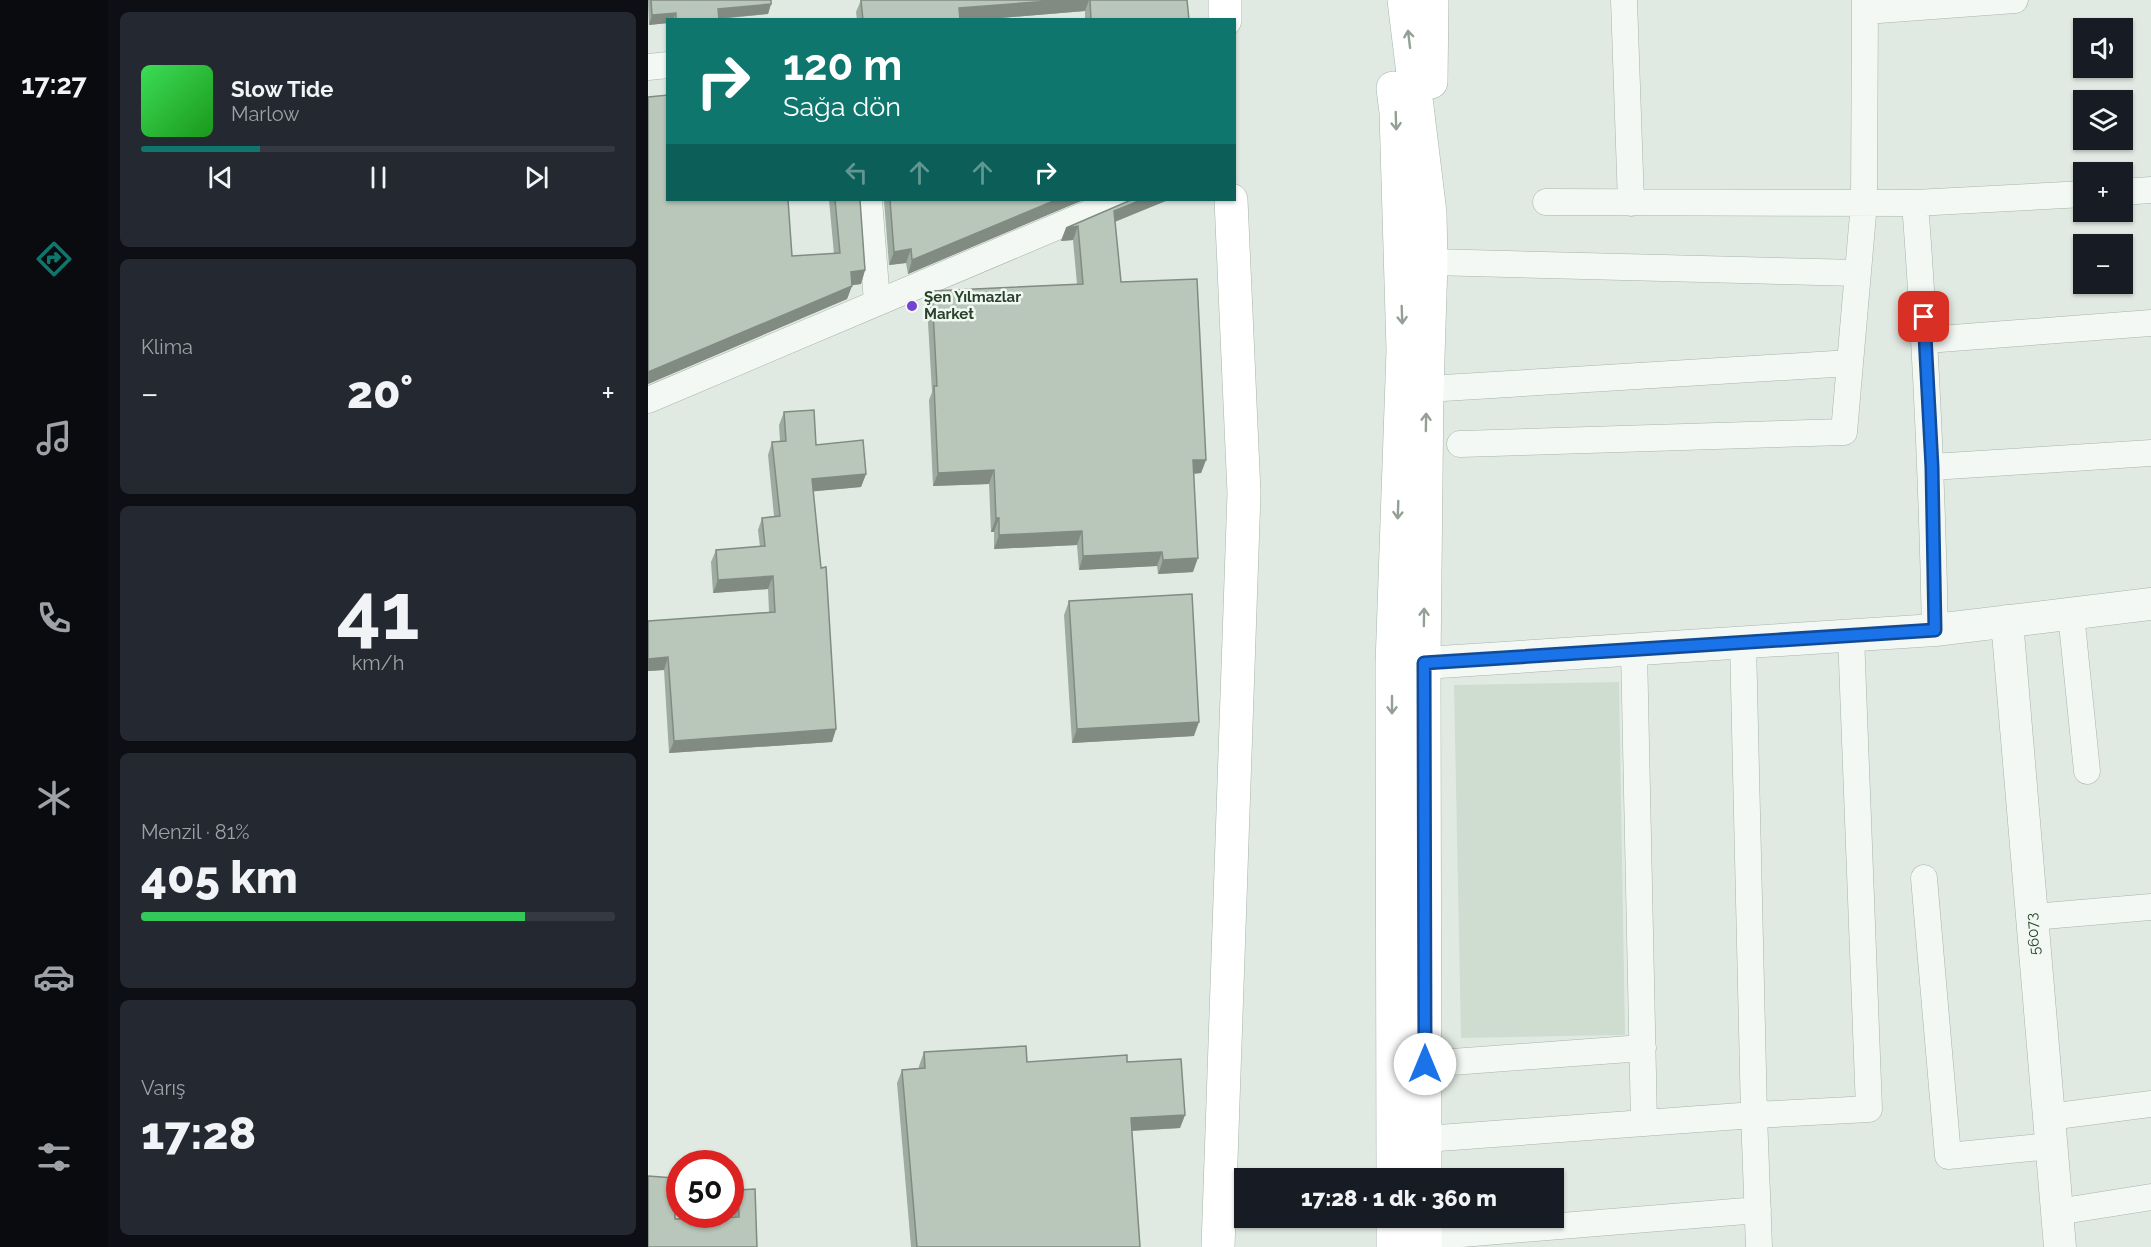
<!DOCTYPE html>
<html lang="tr">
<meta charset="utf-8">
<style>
:root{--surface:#171b24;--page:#242831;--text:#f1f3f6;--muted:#9ea1a6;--line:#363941;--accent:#0f766e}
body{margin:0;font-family:Raleway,sans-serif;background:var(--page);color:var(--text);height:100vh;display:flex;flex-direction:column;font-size:22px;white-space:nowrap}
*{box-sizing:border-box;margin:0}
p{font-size:20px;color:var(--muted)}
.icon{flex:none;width:33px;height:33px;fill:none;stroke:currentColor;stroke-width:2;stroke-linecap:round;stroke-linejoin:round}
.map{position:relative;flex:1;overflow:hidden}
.details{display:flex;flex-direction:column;gap:12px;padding:12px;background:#0d0f14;width:540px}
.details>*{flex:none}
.guide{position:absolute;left:18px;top:18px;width:570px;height:183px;border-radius:0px;box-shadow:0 2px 4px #0004;background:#0f766e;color:#fff;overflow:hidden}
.tools{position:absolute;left:1425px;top:18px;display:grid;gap:12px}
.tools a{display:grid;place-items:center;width:60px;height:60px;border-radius:0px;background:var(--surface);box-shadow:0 2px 4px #0004;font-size:30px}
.speed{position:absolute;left:18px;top:1150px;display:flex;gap:12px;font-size:30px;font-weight:700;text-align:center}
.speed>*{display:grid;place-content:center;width:78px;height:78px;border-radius:50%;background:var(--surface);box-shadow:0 2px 4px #0004;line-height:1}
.speed .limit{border:9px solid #d22;background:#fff;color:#111}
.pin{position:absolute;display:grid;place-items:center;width:51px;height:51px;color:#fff;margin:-26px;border-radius:12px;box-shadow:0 3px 9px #0006}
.me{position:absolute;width:66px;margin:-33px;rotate:0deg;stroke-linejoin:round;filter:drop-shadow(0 0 4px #0008)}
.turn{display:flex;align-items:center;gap:21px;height:126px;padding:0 18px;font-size:27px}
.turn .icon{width:78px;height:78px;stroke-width:2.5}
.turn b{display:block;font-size:42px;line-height:51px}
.lanes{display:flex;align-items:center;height:57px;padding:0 18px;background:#0003;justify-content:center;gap:30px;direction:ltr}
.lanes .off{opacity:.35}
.big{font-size:45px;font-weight:800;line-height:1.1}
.details .tile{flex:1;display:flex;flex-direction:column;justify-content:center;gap:9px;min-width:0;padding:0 21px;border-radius:9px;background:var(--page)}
.details .dial{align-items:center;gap:0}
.dial b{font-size:78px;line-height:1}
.song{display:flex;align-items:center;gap:18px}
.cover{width:72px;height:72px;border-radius:9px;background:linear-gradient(135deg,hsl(130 70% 55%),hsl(120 70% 35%))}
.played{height:6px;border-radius:3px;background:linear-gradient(90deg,var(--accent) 25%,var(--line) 25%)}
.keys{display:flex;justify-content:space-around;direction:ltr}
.heat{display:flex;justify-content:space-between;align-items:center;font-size:33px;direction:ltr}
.charge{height:9px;border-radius:4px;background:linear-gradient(90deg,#34c759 81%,var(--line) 0)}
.trip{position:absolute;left:586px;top:1168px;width:330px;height:60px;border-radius:0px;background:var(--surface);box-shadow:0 2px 4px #0004;font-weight:800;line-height:60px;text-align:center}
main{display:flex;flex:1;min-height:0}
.tab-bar{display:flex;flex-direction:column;width:108px;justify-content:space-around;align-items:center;background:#090b0e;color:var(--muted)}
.tab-bar .icon{width:42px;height:42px}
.tab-bar .active{color:var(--accent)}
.tab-bar b{font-size:27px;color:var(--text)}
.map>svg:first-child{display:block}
.built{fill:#cfdcd0}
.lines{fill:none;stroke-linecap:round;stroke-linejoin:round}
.minor-casing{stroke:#a6b4a8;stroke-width:27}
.tertiary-casing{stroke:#a6b4a8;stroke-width:33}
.secondary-casing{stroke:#a6b4a8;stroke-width:34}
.minor{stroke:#f4f8f4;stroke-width:26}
.tertiary{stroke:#f4f8f4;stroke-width:32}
.secondary{stroke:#fff;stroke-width:33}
.wall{fill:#9eaba0}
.shaded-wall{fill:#818b82}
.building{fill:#b8c7ba;stroke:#818b82;stroke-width:1.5}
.oneway{stroke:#94a096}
.route-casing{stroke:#114b97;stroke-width:15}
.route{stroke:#1a73e8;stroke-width:10}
.poi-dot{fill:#7642d3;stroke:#f1f7f1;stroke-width:2}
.labels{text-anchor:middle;stroke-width:5;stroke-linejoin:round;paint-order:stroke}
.poi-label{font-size:15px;font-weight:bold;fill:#29422c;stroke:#f1f7f1;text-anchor:start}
.street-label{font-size:15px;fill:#29422c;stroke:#f1f7f1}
</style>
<main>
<nav class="tab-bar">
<b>17:27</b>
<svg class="icon active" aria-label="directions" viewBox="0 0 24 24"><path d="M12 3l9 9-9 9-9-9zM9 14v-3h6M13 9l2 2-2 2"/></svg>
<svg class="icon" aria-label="music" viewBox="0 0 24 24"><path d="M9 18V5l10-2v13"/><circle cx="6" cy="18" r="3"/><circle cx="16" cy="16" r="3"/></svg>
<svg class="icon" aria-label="phone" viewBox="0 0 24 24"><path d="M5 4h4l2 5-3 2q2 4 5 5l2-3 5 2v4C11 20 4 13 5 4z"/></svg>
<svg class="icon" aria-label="climate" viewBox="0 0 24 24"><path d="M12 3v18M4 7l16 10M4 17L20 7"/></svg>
<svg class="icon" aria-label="car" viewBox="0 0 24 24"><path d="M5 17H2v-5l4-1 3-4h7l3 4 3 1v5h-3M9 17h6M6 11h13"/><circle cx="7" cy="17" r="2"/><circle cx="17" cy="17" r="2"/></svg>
<svg class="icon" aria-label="filters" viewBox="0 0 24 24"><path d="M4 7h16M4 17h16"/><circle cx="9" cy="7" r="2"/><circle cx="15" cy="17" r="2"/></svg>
</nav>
<section class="details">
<div class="tile">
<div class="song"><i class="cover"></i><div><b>Slow Tide</b><p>Marlow</p></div></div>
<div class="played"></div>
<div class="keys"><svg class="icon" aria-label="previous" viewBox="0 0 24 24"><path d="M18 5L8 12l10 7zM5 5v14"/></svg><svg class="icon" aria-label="pause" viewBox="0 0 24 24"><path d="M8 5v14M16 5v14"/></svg><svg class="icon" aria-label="next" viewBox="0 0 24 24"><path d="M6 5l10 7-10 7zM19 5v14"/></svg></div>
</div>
<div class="tile"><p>Klima</p>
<div class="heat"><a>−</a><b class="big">20°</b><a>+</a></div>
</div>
<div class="tile dial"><b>41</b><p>km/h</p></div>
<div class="tile"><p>Menzil · 81%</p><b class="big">405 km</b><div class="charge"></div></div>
<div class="tile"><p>Varış</p><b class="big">17:28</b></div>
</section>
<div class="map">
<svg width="1503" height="1247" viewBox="0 0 1503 1247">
<rect width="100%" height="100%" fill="#e1eae2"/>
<path class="built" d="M 971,682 L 977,1035 L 813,1038 L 806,685 Z"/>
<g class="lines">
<g class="minor-casing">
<path id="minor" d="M 976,0 L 983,203
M 1217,11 L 1367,0
M 0,67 L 20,65
M 1474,192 L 1503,190
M 221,200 L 229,302
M 898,202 L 1267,203 L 1436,194
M 1267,203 C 1278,346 1284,487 1287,630
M 783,262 L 1210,273
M 1278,340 L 1503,323
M 779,389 L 1202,363
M 0,400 L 472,200
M 812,444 L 1196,432 L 1216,203 L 1217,0
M 1284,467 L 1503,453
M 1423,614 L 1439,771
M 1095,642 L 1106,1115 L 1111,1247
M 986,649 L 996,1123
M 1276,878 L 1300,1156 L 1403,1146
M 1384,917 L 1503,907
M 777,1064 L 995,1048
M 1401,1117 L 1503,1104
M 777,1139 L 1106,1115 L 1221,1109 L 1203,635
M 1409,1212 L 1503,1197
M 777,1237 L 1110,1210"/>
</g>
<g class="tertiary-casing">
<path id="tertiary" d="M 1359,621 L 1412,1247
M 776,663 L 1287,630 L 1503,604"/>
</g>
<g class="secondary-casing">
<path id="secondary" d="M 577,0 L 577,20
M 756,0 L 782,213 L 783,262 L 779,389 L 776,663 L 777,1179
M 783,82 L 784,0
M 745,88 L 748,112 L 755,350 L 744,665 L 745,1179
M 745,1218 L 745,1247
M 777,1218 L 777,1247
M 570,1247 L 596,493 L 583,200"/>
</g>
<use href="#minor" class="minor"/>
<use href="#tertiary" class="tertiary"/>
<use href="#secondary" class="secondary"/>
</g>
<path class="wall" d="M 0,0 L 123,0 L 123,4 L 120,14 L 71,19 L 71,20 L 20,20 L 20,23 L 1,25 Z
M 213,0 L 539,0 L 541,20 L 437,20 L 437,11 L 329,20 L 209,20 L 208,12 Z
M 0,97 L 144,256 L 186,254 L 181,200 L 212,200 L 217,270 L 213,284 L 204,285 L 199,299 L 0,384 Z
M 236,200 L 435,200 L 260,274 L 258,263 L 241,265 Z
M 484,200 L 520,200 L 467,222 L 473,282 L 558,460 L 553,473 L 545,474 L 545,572 L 510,574 L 509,566 L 431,570 L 429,545 L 346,549 L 346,532 L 343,532 L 341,484 L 285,486 L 281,400 L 284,392 L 279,305 L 284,291 L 429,284 L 425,240 L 413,241 L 418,228 Z
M 136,412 L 168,445 L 218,474 L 213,487 L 165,491 L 188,729 L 184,742 L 21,753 L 16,670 L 0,671 L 0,621 L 121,612 L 120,589 L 65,593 L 63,562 L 68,550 L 112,547 L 110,530 L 114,518 L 126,516 L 120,455 L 124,442 L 132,441 L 131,425 Z
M 421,601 L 546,736 L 424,743 L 416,615 Z
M 276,1052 L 379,1062 L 479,1062 L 537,1115 L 532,1128 L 484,1131 L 492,1247 L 263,1247 L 249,1083 L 254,1070 L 271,1068 L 271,1066 Z
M 90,1190 L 109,1247 L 0,1247 L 24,1203 L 27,1219 L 86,1217 L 85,1203 Z"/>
<path class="shaded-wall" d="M 414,0 L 441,0 L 437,11 L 329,20 L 306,20 L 311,8 Z
M 123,4 L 120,14 L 66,19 L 70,9 Z
M 28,13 L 25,20 L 20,20 L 20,23 L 1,25 L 4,15 Z
M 408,200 L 435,200 L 260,274 L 264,260 Z
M 493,200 L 520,200 L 461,224 L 466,211 Z
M 430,226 L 425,240 L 413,241 L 418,228 Z
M 263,249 L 258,263 L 241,265 L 246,252 Z
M 217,270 L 213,284 L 198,286 L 203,272 Z
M 204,286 L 199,299 L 0,384 L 0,372 Z
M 545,460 L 558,460 L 553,473 L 540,474 Z
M 346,470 L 341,484 L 285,486 L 290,473 Z
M 218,474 L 213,487 L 159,492 L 164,479 Z
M 348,518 L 351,518 L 346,532 L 343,532 Z
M 434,531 L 429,545 L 346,549 L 351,535 Z
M 514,552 L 509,566 L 431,570 L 435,556 Z
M 550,558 L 545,572 L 510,574 L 515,560 Z
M 125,576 L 120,589 L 65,593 L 70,580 Z
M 20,657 L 16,670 L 0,671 L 0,659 Z
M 551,722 L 546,736 L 424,743 L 429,729 Z
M 188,729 L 184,742 L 21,753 L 26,741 Z
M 537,1115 L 532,1128 L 478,1131 L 483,1118 Z"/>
<path class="building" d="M 3,0 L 123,0 L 123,4 L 70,9 L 71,20 L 28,20 L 28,13 L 4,15 Z
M 213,0 L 414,0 L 311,8 L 312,20 L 215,20 Z
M 442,0 L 539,0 L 541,20 L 443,20 Z
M 20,95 L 20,200 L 140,200 L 144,256 L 192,253 L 187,200 L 212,200 L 217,270 L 203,272 L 204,286 L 0,372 L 0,97 Z
M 242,200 L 408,200 L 264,260 L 263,249 L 246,252 Z
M 483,200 L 493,200 L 466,211 L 473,282 L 549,279 L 558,460 L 545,460 L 550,558 L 515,560 L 514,552 L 435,556 L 434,531 L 351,535 L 351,518 L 348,518 L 346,470 L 290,473 L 286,386 L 289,386 L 284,291 L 435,284 L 430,226 L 418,228 Z
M 166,410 L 168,445 L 215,440 L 218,474 L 164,479 L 173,568 L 178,567 L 188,729 L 26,741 L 20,657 L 0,659 L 0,621 L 127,612 L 125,576 L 70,580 L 68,550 L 117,546 L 114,518 L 132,516 L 124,442 L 138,441 L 136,412 Z
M 544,594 L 551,722 L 429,729 L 421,601 Z
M 378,1046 L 379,1062 L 479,1055 L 479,1062 L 533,1059 L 537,1115 L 483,1118 L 492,1247 L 269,1247 L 254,1070 L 277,1068 L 276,1052 Z
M 0,1176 L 26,1178 L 24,1203 L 27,1203 L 27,1219 L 91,1217 L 90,1190 L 107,1189 L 109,1247 L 0,1247 Z"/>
<defs><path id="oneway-shaft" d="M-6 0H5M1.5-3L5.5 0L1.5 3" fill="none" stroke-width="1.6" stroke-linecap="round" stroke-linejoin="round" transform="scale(1.5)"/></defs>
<g class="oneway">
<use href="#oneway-shaft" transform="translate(761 39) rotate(-97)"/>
<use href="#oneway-shaft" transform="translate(748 121) rotate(88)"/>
<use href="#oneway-shaft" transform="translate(754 315) rotate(88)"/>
<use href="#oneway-shaft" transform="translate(778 422) rotate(-89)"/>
<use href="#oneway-shaft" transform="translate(750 510) rotate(92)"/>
<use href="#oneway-shaft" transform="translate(776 617) rotate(-89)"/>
<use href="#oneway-shaft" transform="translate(744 705) rotate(90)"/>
</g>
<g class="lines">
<g class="route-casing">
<path id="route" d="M 777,1064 L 776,663 L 1287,630 L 1284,467 L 1276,317"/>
</g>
<use href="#route" class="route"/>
</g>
<circle class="poi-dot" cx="264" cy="306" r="6"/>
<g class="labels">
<g class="poi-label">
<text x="276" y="302">Şen Yılmazlar<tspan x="276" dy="17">Market</tspan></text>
</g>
<g class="street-label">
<text transform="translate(1385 934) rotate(-95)" y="5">56073</text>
</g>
</g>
</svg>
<div class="tools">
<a><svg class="icon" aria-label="sound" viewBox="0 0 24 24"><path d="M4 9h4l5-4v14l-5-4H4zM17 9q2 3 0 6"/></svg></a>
<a><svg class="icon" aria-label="layers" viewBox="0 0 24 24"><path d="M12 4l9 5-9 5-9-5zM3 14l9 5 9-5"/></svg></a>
<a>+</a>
<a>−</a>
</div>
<div class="speed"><div class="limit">50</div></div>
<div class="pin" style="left:1276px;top:317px;background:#d93025"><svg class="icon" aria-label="arrive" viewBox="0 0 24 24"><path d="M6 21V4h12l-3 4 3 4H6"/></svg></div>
<svg class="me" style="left:777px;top:1064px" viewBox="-20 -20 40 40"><circle r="19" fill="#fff"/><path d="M0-13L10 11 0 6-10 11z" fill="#1a73e8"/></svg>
<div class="trip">17:28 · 1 dk · 360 m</div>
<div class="guide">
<div class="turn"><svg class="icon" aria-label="right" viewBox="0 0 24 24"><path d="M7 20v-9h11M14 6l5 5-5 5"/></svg><div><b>120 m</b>Sağa dön</div></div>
<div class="lanes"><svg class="icon off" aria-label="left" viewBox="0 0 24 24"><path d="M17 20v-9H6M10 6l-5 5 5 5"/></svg><svg class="icon off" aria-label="ahead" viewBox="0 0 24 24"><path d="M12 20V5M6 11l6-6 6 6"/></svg><svg class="icon off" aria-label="ahead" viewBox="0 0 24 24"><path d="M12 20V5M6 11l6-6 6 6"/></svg><svg class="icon" aria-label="right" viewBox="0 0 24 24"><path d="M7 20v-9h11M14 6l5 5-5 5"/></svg></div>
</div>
</div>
</main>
